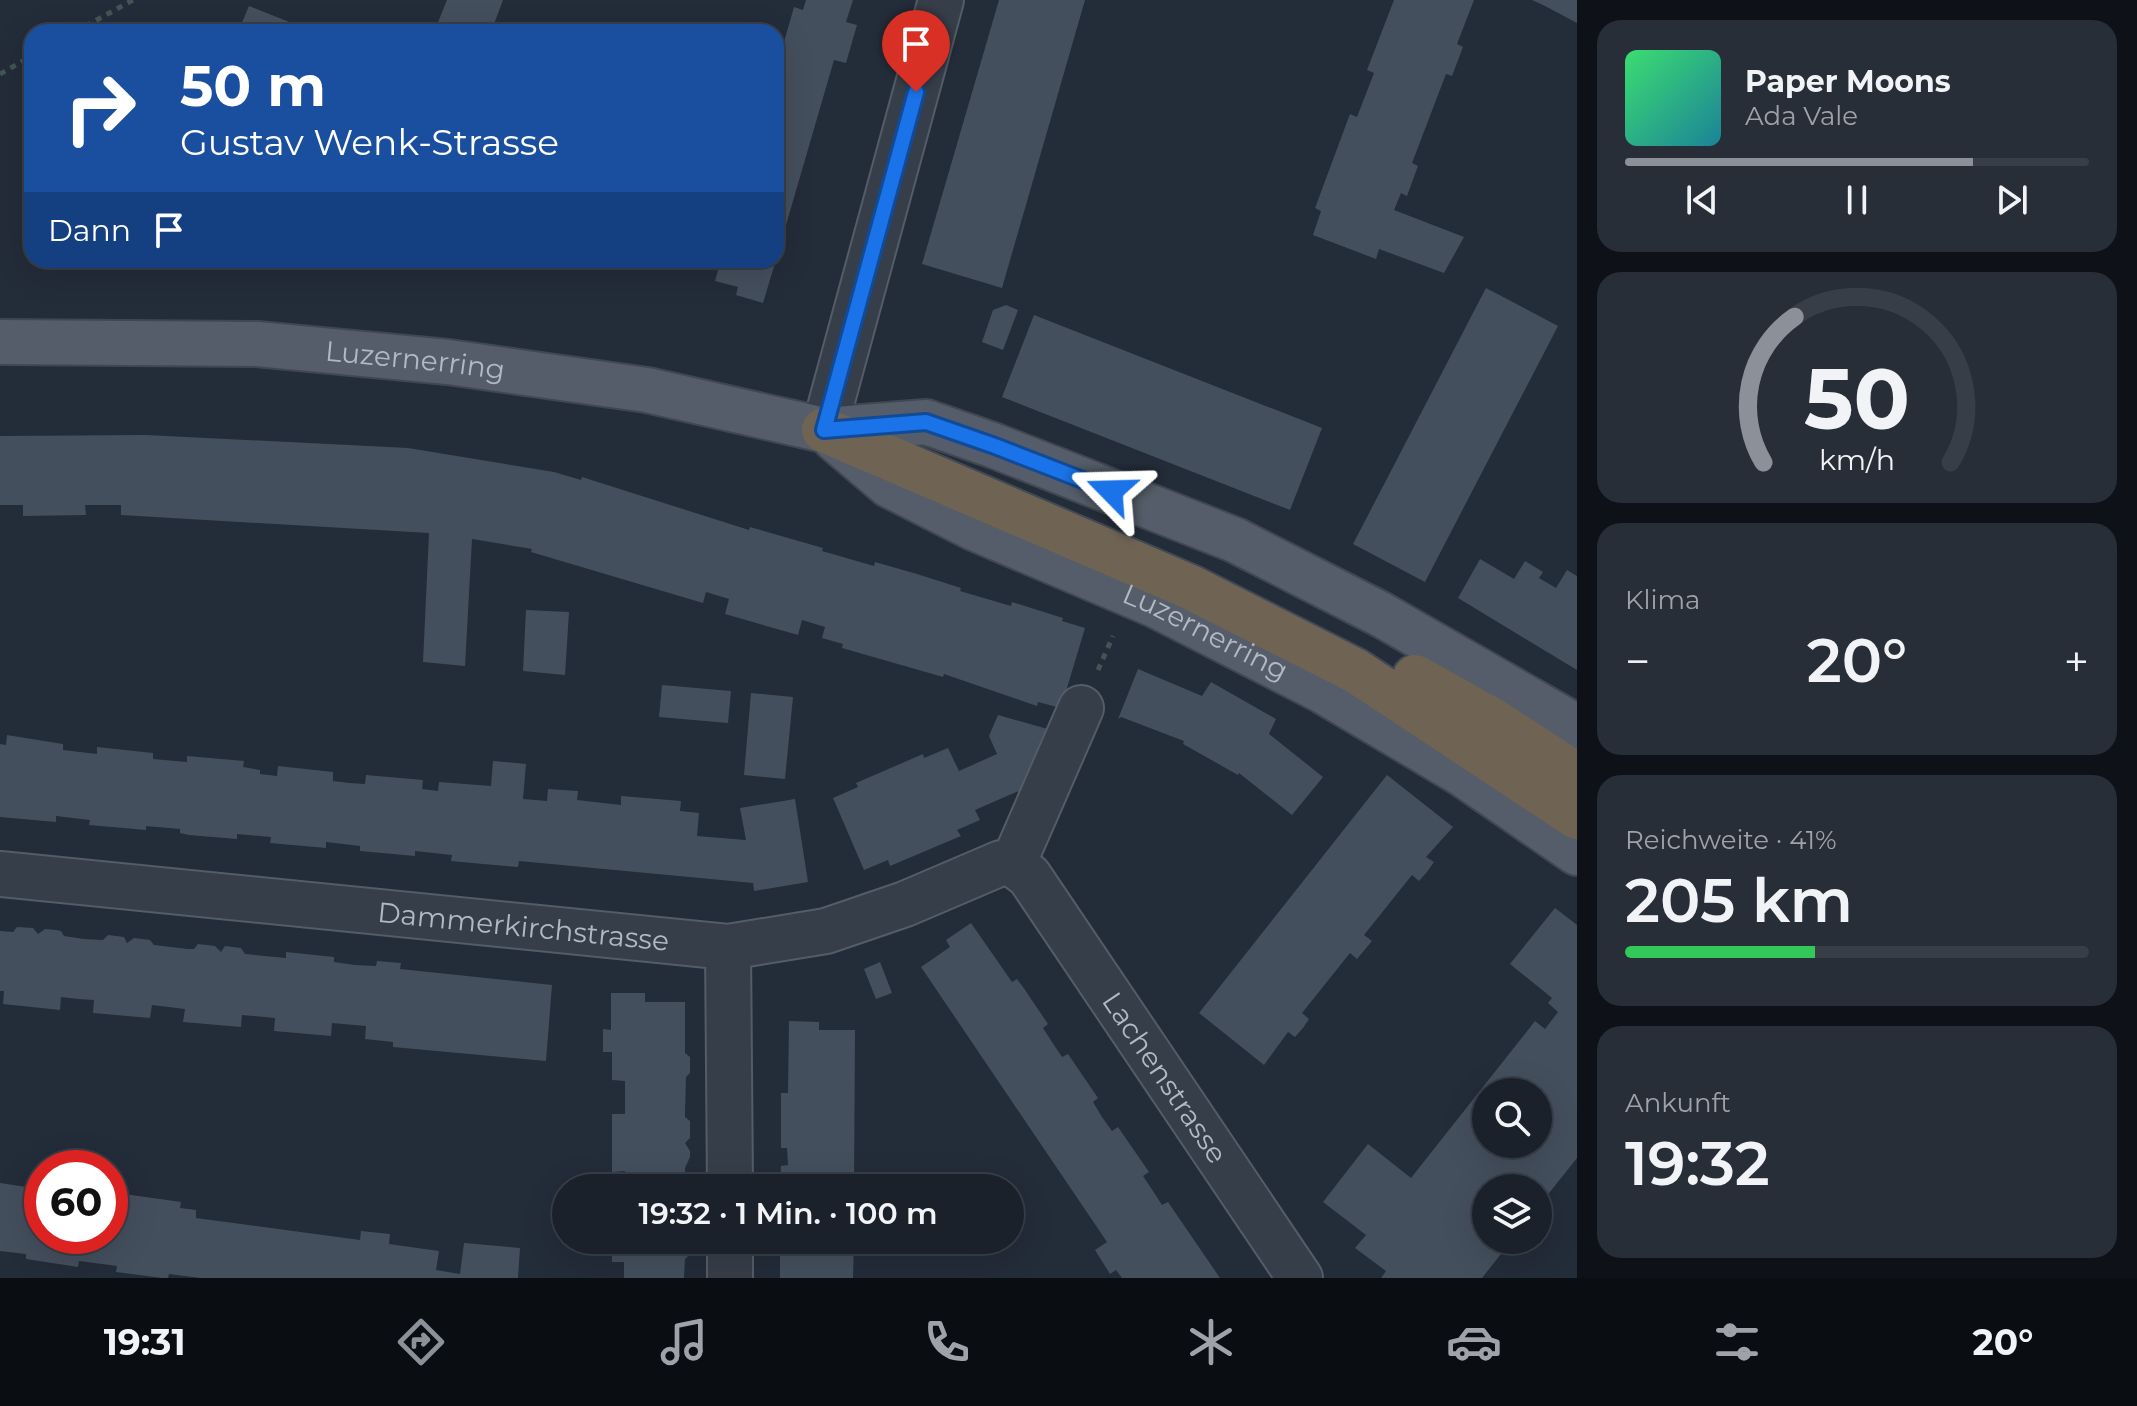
<!DOCTYPE html>
<html lang="de">
<meta charset="utf-8">
<style>
:root{--surface:#1a212b;--page:#272e37;--text:#f1f3f6;--muted:#9fa3a9;--line:#383e47;--accent:#8c9099}
body{margin:0;font-family:Montserrat,sans-serif;background:var(--page);color:var(--text);height:100vh;display:flex;flex-direction:column;font-size:30px;white-space:nowrap}
*{box-sizing:border-box;margin:0}
p{font-size:26px;color:var(--muted)}
.icon{flex:none;width:44px;height:44px;fill:none;stroke:currentColor;stroke-width:2;stroke-linecap:round;stroke-linejoin:round}
.map{position:relative;flex:1;overflow:hidden}
.sheet{display:flex;flex-direction:column;gap:20px;padding:20px;background:#0e1218;width:560px}
.sheet>*{flex:none}
.hud{position:absolute;left:24px;top:24px;width:760px;height:244px;border-radius:24px;box-shadow:0 8px 32px #0002,0 0 0 2px var(--line);background:#1a4fa0;color:#fff;overflow:hidden}
.buttons{position:absolute;left:1472px;top:1078px;display:grid;gap:16px}
.buttons a{display:grid;place-items:center;width:80px;height:80px;border-radius:50%;background:var(--surface);box-shadow:0 8px 32px #0002,0 0 0 2px var(--line);font-size:40px}
.speed{position:absolute;left:24px;top:1150px;display:flex;gap:16px;font-size:40px;font-weight:700;text-align:center}
.speed>*{display:grid;place-content:center;width:104px;height:104px;border-radius:50%;background:var(--surface);box-shadow:0 8px 32px #0002,0 0 0 2px var(--line);line-height:1}
.speed .limit{border:12px solid #d22;background:#fff;color:#111}
.pin{position:absolute;display:grid;place-items:center;width:68px;height:68px;color:#fff;margin:-82px -34px;border-radius:50% 50% 50% 0;rotate:-45deg;box-shadow:0 0 8px #0007}
.pin .icon{rotate:45deg}
.me{position:absolute;width:88px;margin:-44px;rotate:292deg;stroke-linejoin:round;filter:drop-shadow(0 0 6px #0008)}
.turn{display:flex;align-items:center;gap:28px;height:168px;padding:0 24px;font-size:36px}
.turn .icon{width:104px;height:104px;stroke-width:2.5}
.turn b{display:block;font-size:56px;line-height:68px}
.then{display:flex;align-items:center;height:76px;padding:0 24px;background:#0003;gap:16px;font-size:30px}
.big{font-size:60px;font-weight:600;line-height:1.1}
.sheet .widget{flex:1;display:flex;flex-direction:column;justify-content:center;gap:12px;min-width:0;padding:0 28px;border-radius:24px;background:var(--page)}
.sheet .dial{align-items:center;gap:0}
.dial svg{height:208px;overflow:visible;fill:none;stroke:var(--line);stroke-width:7;stroke-linecap:round;text-anchor:middle}
.dial text{fill:var(--text);stroke:none}
.song{display:flex;align-items:center;gap:24px}
.cover{width:96px;height:96px;border-radius:12px;background:linear-gradient(135deg,hsl(140 70% 55%),hsl(190 70% 35%))}
.played{height:8px;border-radius:4px;background:linear-gradient(90deg,var(--accent) 75%,var(--line) 75%)}
.keys{display:flex;justify-content:space-around;direction:ltr}
.heat{display:flex;justify-content:space-between;align-items:center;font-size:44px;direction:ltr}
.charge{height:12px;border-radius:6px;background:linear-gradient(90deg,#34c759 41%,var(--line) 0)}
.trip{position:absolute;left:552px;top:1174px;width:472px;height:80px;border-radius:40px;background:var(--surface);box-shadow:0 8px 32px #0002,0 0 0 2px var(--line);font-weight:600;line-height:80px;text-align:center}
.dock{display:flex;height:128px;justify-content:space-around;align-items:center;background:#0a0d11;color:var(--muted)}
.dock .icon{width:56px;height:56px}
.dock .current{color:var(--accent)}
.dock b{font-size:36px;color:var(--text)}
main{display:flex;flex:1;min-height:0}
.map>svg:first-child{display:block}
.building{fill:#444f5d;fill-rule:evenodd}
.lines{fill:none;stroke-linecap:round;stroke-linejoin:round}
.minor-casing{stroke:#545c67;stroke-width:48}
.major-casing{stroke:#404752;stroke-width:48}
.highway-casing{stroke:#414954;stroke-width:48}
.path{stroke:#435457;stroke-width:5;stroke-dasharray:6 6;stroke-linecap:butt}
.minor{stroke:#363e49;stroke-width:44}
.major{stroke:#545d69;stroke-width:44}
.highway{stroke:#6f6454;stroke-width:44}
.route-casing{stroke:#114b97;stroke-width:20}
.route{stroke:#1a73e8;stroke-width:14}
.labels{text-anchor:middle;stroke-width:8;stroke-linejoin:round;paint-order:stroke}
.street-label{font-size:28px;fill:#b1b9c5;stroke:#1c232e}
</style>
<main>
<div class="map">
<svg width="1577" height="1278" viewBox="0 0 1577 1278">
<rect width="100%" height="100%" fill="#232c39"/>
<path class="building" d="M 447,0 L 503,0 L 491,32 L 434,32 Z
M 806,0 L 853,0 L 846,22 L 857,25 L 846,63 L 834,60 L 777,256 L 776,70 L 794,7 L 803,10 Z
M 999,0 L 1085,0 L 1002,288 L 922,264 Z
M 1394,0 L 1474,0 L 1457,44 L 1463,47 L 1452,76 L 1446,74 L 1412,163 L 1418,166 L 1407,196 L 1401,193 L 1394,210 L 1464,237 L 1444,273 L 1379,249 L 1376,259 L 1313,235 L 1321,211 L 1315,208 L 1350,114 L 1357,117 L 1374,73 L 1367,70 Z
M 1532,0 L 1577,0 L 1577,23 L 1545,6 Z
M 249,6 L 297,25 L 294,32 L 238,32 Z
M 721,260 L 776,260 L 763,303 L 736,295 L 738,287 L 715,281 Z
M 1486,288 L 1558,326 L 1425,582 L 1353,544 Z
M 1006,305 L 1018,310 L 1003,350 L 982,342 L 993,310 Z
M 1034,315 L 1322,428 L 1290,510 L 1002,397 Z
M 146,435 L 408,448 L 554,472 L 581,480 L 582,477 L 749,530 L 750,527 L 823,548 L 822,551 L 874,566 L 875,562 L 917,574 L 961,588 L 960,591 L 1011,606 L 1012,602 L 1063,618 L 1062,621 L 1085,628 L 1061,708 L 1038,702 L 1037,706 L 944,674 L 943,677 L 842,648 L 843,644 L 822,638 L 825,627 L 802,620 L 798,635 L 725,614 L 729,599 L 706,592 L 703,603 L 531,552 L 532,549 L 472,539 L 465,666 L 423,662 L 429,533 L 121,515 L 121,505 L 85,505 L 86,515 L 23,516 L 23,505 L 0,505 L 0,436 Z
M 1480,559 L 1514,579 L 1525,561 L 1543,572 L 1539,578 L 1556,588 L 1567,570 L 1577,576 L 1577,670 L 1458,598 Z
M 526,610 L 569,612 L 565,675 L 523,671 Z
M 1138,669 L 1202,696 L 1211,682 L 1276,719 L 1269,734 L 1323,777 L 1292,815 L 1239,773 L 1238,775 L 1183,744 L 1184,741 L 1121,717 L 1118,719 Z
M 662,685 L 731,691 L 728,723 L 659,717 Z
M 751,693 L 793,697 L 785,779 L 744,775 Z
M 998,715 L 1051,730 L 1028,787 L 975,810 L 980,820 L 957,830 L 961,836 L 890,866 L 888,860 L 864,870 L 833,798 L 858,787 L 856,783 L 923,754 L 924,758 L 948,748 L 959,771 L 997,754 L 989,736 Z
M 7,735 L 63,744 L 63,750 L 97,754 L 97,747 L 153,753 L 153,759 L 187,762 L 187,756 L 244,761 L 243,767 L 260,770 L 260,774 L 277,776 L 278,766 L 333,772 L 333,781 L 349,783 L 365,784 L 366,775 L 423,780 L 422,789 L 438,791 L 439,782 L 491,786 L 493,761 L 526,764 L 523,799 L 547,801 L 548,789 L 578,791 L 577,800 L 621,805 L 621,796 L 681,801 L 680,811 L 699,813 L 697,836 L 746,840 L 740,808 L 795,799 L 808,882 L 754,891 L 753,883 L 519,861 L 518,867 L 483,864 L 451,861 L 452,855 L 415,851 L 415,856 L 360,851 L 360,846 L 326,842 L 326,848 L 270,843 L 271,837 L 237,834 L 237,839 L 189,835 L 180,833 L 180,829 L 146,826 L 146,830 L 89,825 L 90,820 L 56,816 L 56,822 L 0,817 L 0,744 L 6,745 Z
M 1387,775 L 1453,827 L 1426,857 L 1434,862 L 1427,872 L 1419,881 L 1412,875 L 1364,935 L 1372,941 L 1357,959 L 1350,953 L 1302,1013 L 1309,1019 L 1303,1028 L 1295,1037 L 1288,1032 L 1264,1065 L 1199,1013 Z
M 1555,908 L 1577,925 L 1577,1158 L 1538,1207 L 1538,1188 L 1486,1188 L 1486,1240 L 1512,1240 L 1482,1278 L 1381,1278 L 1386,1271 L 1355,1248 L 1366,1235 L 1323,1202 L 1368,1144 L 1411,1178 L 1535,1021 L 1545,1029 L 1558,1012 L 1548,1003 L 1552,998 L 1510,964 ZM 1486,1092 L 1538,1092 L 1538,1144 L 1486,1144 Z
M 971,923 L 1012,982 L 1017,979 L 1023,987 L 1048,1024 L 1043,1028 L 1052,1042 L 1062,1057 L 1068,1054 L 1098,1098 L 1093,1102 L 1102,1117 L 1112,1131 L 1118,1127 L 1149,1172 L 1143,1176 L 1153,1191 L 1162,1205 L 1168,1202 L 1220,1278 L 1122,1278 L 1116,1270 L 1110,1274 L 1095,1250 L 1107,1242 L 921,967 L 950,947 L 946,940 Z
M 17,927 L 33,928 L 38,934 L 45,929 L 56,930 L 61,931 L 64,936 L 84,939 L 103,940 L 108,935 L 124,937 L 127,943 L 134,938 L 150,940 L 154,945 L 188,949 L 194,949 L 198,944 L 215,946 L 221,952 L 225,946 L 241,948 L 245,954 L 286,958 L 286,952 L 334,957 L 334,962 L 355,965 L 376,966 L 377,961 L 401,963 L 400,969 L 552,985 L 546,1061 L 393,1047 L 393,1042 L 365,1039 L 366,1026 L 332,1023 L 331,1036 L 274,1031 L 275,1018 L 242,1015 L 241,1027 L 183,1022 L 185,1009 L 152,1005 L 150,1018 L 93,1013 L 94,1000 L 78,999 L 61,997 L 60,1010 L 3,1004 L 4,991 L 0,991 L 0,931 L 13,932 Z
M 880,962 L 892,993 L 876,999 L 864,969 Z
M 611,993 L 645,993 L 645,1002 L 685,1002 L 685,1053 L 690,1057 L 690,1073 L 686,1077 L 685,1112 L 685,1117 L 690,1121 L 690,1138 L 685,1143 L 690,1151 L 690,1157 L 685,1168 L 685,1188 L 624,1188 L 625,1171 L 612,1172 L 612,1114 L 625,1114 L 625,1081 L 612,1080 L 612,1052 L 603,1052 L 603,1029 L 611,1030 Z
M 789,1021 L 819,1022 L 819,1030 L 855,1030 L 854,1188 L 780,1188 L 781,1166 L 788,1165 L 787,1148 L 781,1148 L 781,1093 L 788,1093 Z
M 34,1182 L 42,1183 L 42,1236 L 110,1236 L 110,1198 L 123,1200 L 124,1194 L 181,1202 L 180,1208 L 196,1210 L 196,1218 L 360,1240 L 361,1231 L 390,1234 L 389,1244 L 439,1251 L 436,1270 L 460,1274 L 464,1243 L 520,1248 L 518,1278 L 200,1278 L 169,1274 L 168,1278 L 162,1278 L 116,1272 L 117,1266 L 79,1261 L 78,1267 L 26,1259 L 26,1254 L 0,1251 L 0,1183 L 33,1188 Z
M 612,1240 L 690,1240 L 689,1255 L 685,1259 L 684,1278 L 624,1278 L 624,1262 L 612,1262 Z
M 780,1240 L 854,1240 L 853,1278 L 780,1278 Z"/>
<g class="lines">
<g class="minor-casing">
<g id="minor">
<path d="M 824,430 L 941,0"/>
<path d="M 1013,864 L 1081,708"/>
<path id="s1" d="M 0,874 L 728,947 L 826,931 L 905,904 L 1001,863 L 1013,864 L 1029,876 L 1300,1278"/>
<path d="M 728,947 L 730,1188"/>
<path d="M 730,1240 L 730,1278"/>
</g>
</g>
<g class="major-casing">
<g id="major">
<path id="s2" d="M 0,342 L 257,344 L 448,362 L 647,390 L 824,430 L 926,422 L 995,446 L 1235,540 L 1382,615 L 1577,727"/>
<path id="s3" d="M 835,439 L 889,485 L 976,529 L 1155,605 L 1323,691 L 1461,773 L 1577,853"/>
</g>
</g>
<g class="highway-casing">
<path id="highway" d="M 824,430 L 1190,587 L 1356,671 L 1577,817
M 1415,677 L 1492,720 L 1577,775"/>
</g>
<path class="path" d="M 75,32 L 133,0
M 0,74 L 32,56
M 1098,670 L 1113,636"/>
<use href="#minor" class="minor"/>
<use href="#major" class="major"/>
<use href="#highway" class="highway"/>
</g>
<g class="lines">
<g class="route-casing">
<path id="route" d="M 916,92 L 824,430 L 926,422 L 995,446 L 1111,491"/>
</g>
<use href="#route" class="route"/>
</g>
<g class="labels">
<g class="street-label">
<text dy="10" stroke="none"><textPath href="#s2" startOffset="416">Luzernerring</textPath></text>
<text dy="10" stroke="none"><textPath href="#s3" startOffset="420">Luzernerring</textPath></text>
<text dy="10" stroke="none"><textPath href="#s1" startOffset="526">Dammerkirchstrasse</textPath></text>
<text dy="10" stroke="none"><textPath href="#s1" startOffset="1294">Lachenstrasse</textPath></text>
</g>
</g>
</svg>
<div class="buttons">
<a><svg class="icon" aria-label="search" viewBox="0 0 24 24"><circle cx="10" cy="10" r="6"/><path d="M15 15l6 6"/></svg></a>
<a><svg class="icon" aria-label="layers" viewBox="0 0 24 24"><path d="M12 4l9 5-9 5-9-5zM3 14l9 5 9-5"/></svg></a>
</div>
<div class="speed"><div class="limit">60</div></div>
<div class="pin" style="left:916px;top:92px;background:#d93025"><svg class="icon" aria-label="arrive" viewBox="0 0 24 24"><path d="M6 21V4h12l-3 4 3 4H6"/></svg></div>
<svg class="me" style="left:1111px;top:491px" viewBox="-20 -20 40 40"><path d="M0-17L14 15 0 8-14 15z" fill="#1a73e8" stroke="#fff" stroke-width="4"/></svg>
<div class="trip">19:32 · 1 Min. · 100 m</div>
<div class="hud">
<div class="turn"><svg class="icon" aria-label="right" viewBox="0 0 24 24"><path d="M7 20v-9h11M14 6l5 5-5 5"/></svg><div><b>50 m</b>Gustav Wenk-Strasse</div></div>
<div class="then">Dann<svg class="icon" aria-label="arrive" viewBox="0 0 24 24"><path d="M6 21V4h12l-3 4 3 4H6"/></svg></div>
</div>
</div>
<section class="sheet">
<div class="widget">
<div class="song"><i class="cover"></i><div><b>Paper Moons</b><p>Ada Vale</p></div></div>
<div class="played"></div>
<div class="keys"><svg class="icon" aria-label="previous" viewBox="0 0 24 24"><path d="M18 5L8 12l10 7zM5 5v14"/></svg><svg class="icon" aria-label="pause" viewBox="0 0 24 24"><path d="M8 5v14M16 5v14"/></svg><svg class="icon" aria-label="next" viewBox="0 0 24 24"><path d="M6 5l10 7-10 7zM19 5v14"/></svg></div>
</div>
<div class="widget dial"><svg viewBox="0 0 100 80">
<path d="M14 69A42 42 0 1 1 86 69"/>
<path d="M14 69A42 42 0 0 1 26 13" stroke="#8c9099"/>
<text x="50" y="56" font-size="32" font-weight="700">50</text>
<text x="50" y="72" font-size="11">km/h</text>
</svg></div>
<div class="widget"><p>Klima</p>
<div class="heat"><a>−</a><b class="big">20°</b><a>+</a></div>
</div>
<div class="widget"><p>Reichweite · 41%</p><b class="big">205 km</b><div class="charge"></div></div>
<div class="widget"><p>Ankunft</p><b class="big">19:32</b></div>
</section>
</main>
<nav class="dock">
<b>19:31</b>
<svg class="icon current" aria-label="directions" viewBox="0 0 24 24"><path d="M12 3l9 9-9 9-9-9zM9 14v-3h6M13 9l2 2-2 2"/></svg>
<svg class="icon" aria-label="music" viewBox="0 0 24 24"><path d="M9 18V5l10-2v13"/><circle cx="6" cy="18" r="3"/><circle cx="16" cy="16" r="3"/></svg>
<svg class="icon" aria-label="phone" viewBox="0 0 24 24"><path d="M5 4h4l2 5-3 2q2 4 5 5l2-3 5 2v4C11 20 4 13 5 4z"/></svg>
<svg class="icon" aria-label="climate" viewBox="0 0 24 24"><path d="M12 3v18M4 7l16 10M4 17L20 7"/></svg>
<svg class="icon" aria-label="car" viewBox="0 0 24 24"><path d="M5 17H2v-5l4-1 3-4h7l3 4 3 1v5h-3M9 17h6M6 11h13"/><circle cx="7" cy="17" r="2"/><circle cx="17" cy="17" r="2"/></svg>
<svg class="icon" aria-label="filters" viewBox="0 0 24 24"><path d="M4 7h16M4 17h16"/><circle cx="9" cy="7" r="2"/><circle cx="15" cy="17" r="2"/></svg>
<b>20°</b>
</nav>
